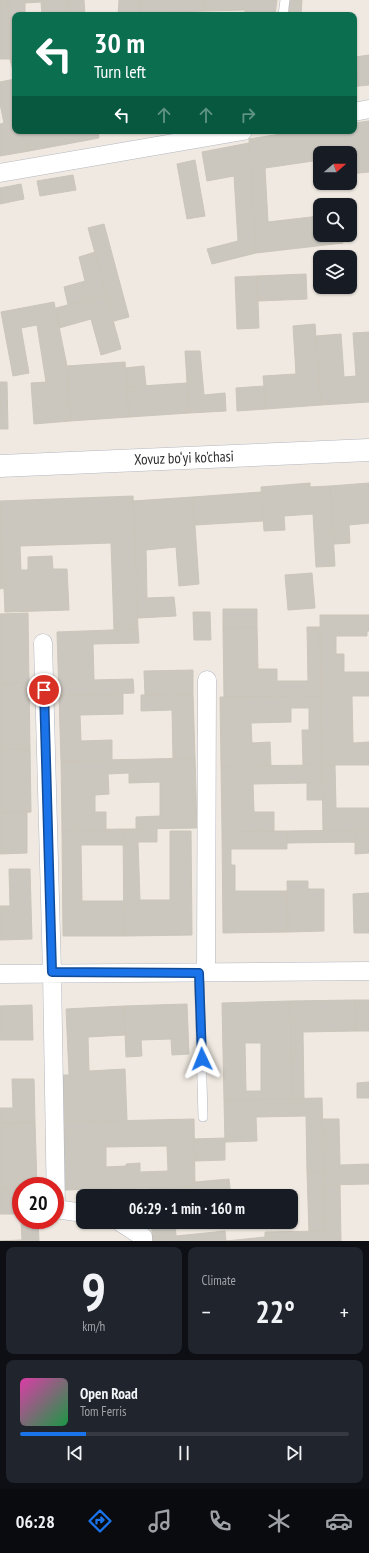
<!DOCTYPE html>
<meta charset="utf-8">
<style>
:root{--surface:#171b24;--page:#20242c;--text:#f1f3f6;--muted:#9ea1a6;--line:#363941;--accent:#1a73e8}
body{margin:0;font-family:"PT Sans Narrow",sans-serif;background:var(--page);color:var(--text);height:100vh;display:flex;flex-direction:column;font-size:15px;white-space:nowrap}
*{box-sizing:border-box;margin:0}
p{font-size:13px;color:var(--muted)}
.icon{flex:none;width:22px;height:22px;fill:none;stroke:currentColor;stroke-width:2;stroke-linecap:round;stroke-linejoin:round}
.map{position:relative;height:1241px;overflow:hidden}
.details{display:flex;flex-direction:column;gap:6px;padding:6px;background:#0d0f14;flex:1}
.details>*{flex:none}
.top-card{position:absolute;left:12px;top:12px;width:345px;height:122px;border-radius:8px;box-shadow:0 1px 3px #0004;background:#0b6e4f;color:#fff;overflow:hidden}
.needle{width:26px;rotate:70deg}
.fabs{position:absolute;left:313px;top:146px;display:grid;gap:8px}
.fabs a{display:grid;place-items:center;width:44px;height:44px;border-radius:8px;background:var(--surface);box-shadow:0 1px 3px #0004;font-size:20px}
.speed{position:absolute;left:12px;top:1177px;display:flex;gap:8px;font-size:20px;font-weight:700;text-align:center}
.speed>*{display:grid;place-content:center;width:52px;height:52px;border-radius:50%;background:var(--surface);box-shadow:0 1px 3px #0004;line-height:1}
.speed .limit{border:6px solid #d22;background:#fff;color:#111}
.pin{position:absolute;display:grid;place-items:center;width:34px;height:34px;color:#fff;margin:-17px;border:2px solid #fff;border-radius:50%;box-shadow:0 1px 4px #0007}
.me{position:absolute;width:44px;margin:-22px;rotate:358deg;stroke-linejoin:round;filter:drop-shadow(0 0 3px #0008)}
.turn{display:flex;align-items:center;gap:14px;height:84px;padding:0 16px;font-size:18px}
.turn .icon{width:52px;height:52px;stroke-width:2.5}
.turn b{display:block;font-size:28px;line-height:34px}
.lanes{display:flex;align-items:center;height:38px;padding:0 16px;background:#0003;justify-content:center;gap:20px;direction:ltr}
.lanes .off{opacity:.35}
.big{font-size:30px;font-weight:700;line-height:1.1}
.details .widget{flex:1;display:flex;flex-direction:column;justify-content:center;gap:6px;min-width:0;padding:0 14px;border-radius:8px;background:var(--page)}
.details .dial{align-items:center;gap:0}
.dial b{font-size:52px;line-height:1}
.song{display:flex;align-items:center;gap:12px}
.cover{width:48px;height:48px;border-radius:6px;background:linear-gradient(135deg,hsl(320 70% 55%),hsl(140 70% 35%))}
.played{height:4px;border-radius:2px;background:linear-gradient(90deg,var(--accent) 20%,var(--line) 20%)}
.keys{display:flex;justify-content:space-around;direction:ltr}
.heat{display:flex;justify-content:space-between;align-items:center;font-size:22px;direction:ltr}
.details .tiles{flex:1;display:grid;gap:6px;grid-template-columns:1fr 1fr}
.widget:last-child{grid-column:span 2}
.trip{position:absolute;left:76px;top:1189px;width:222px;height:40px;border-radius:8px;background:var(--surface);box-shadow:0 1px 3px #0004;font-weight:700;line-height:40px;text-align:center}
.tab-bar{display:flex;height:64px;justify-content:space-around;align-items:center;background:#090b0e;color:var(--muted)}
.tab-bar .icon{width:28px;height:28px}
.tab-bar .selected{color:var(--accent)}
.tab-bar b{font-size:18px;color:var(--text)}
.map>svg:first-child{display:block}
.building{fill:#cbc7bf;stroke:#cbc5ba;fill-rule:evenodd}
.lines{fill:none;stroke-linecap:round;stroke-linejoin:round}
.service-casing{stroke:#b4b7c1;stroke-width:10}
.minor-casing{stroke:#b4b7c1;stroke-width:19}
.secondary-casing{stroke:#b4b7c1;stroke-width:23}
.service{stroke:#fff;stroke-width:9}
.minor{stroke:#fff;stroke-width:18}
.secondary{stroke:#fff;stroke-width:22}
.route-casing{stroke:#114b97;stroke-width:10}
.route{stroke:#1a73e8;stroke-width:7}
.labels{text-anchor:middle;stroke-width:4;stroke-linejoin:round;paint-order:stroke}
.street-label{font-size:15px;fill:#2e2e2e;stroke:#fff}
</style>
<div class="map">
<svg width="369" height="1241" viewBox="0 0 369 1241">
<rect width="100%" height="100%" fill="#efe9e1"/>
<path class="building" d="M 0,0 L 8,0 L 10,59 L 0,59 Z
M 8,0 L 69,0 L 69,15 L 42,15 L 41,2 L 25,3 L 25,15 L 15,15 L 15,59 L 10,59 Z
M 69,0 L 84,0 L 85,15 L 69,15 Z
M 119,0 L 140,0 L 139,15 L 118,15 Z
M 140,0 L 205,0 L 205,11 L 169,12 L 169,15 L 139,15 Z
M 205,0 L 277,0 L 275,15 L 245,15 L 245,10 L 205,11 Z
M 290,0 L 302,0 L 301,15 L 289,15 Z
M 369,55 L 369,85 L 359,86 L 355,57 Z
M 10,59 L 15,59 L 15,81 L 15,79 Z
M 356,65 L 359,86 L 354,87 L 354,66 Z
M 15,79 L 15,131 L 25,131 L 29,151 L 0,156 L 0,124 L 4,123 L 0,104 L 0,82 Z
M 369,121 L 369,172 L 350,174 L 350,153 L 347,153 L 345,131 L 354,131 L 354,123 Z
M 25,131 L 98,131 L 99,138 L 29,151 Z
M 300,131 L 345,131 L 347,153 L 320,153 L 320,160 L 265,168 L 268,222 L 320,216 L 320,235 L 342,235 L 343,243 L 256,253 L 249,139 Z
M 249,143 L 256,253 L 212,264 L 207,249 L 238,241 L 234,176 L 207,181 L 202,152 Z
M 195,160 L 205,216 L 187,219 L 177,164 Z
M 73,175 L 76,190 L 40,196 L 37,181 Z
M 21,184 L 24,199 L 0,204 L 0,188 Z
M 104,224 L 129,317 L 114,321 L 88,228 Z
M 95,252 L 106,295 L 68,305 L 64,287 L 85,281 L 79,257 Z
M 306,274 L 307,299 L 258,301 L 257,276 Z
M 257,276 L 259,328 L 237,329 L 235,277 Z
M 106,295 L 121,349 L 101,355 L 91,319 L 59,328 L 56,308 Z
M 54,302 L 67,366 L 70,421 L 34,424 L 31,383 L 46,382 L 37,325 L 21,328 L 29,373 L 13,376 L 1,312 Z
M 315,324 L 321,405 L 266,409 L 263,376 L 296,374 L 293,326 Z
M 369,332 L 369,402 L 321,405 L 316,336 L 341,334 L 344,377 L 356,376 L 353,333 Z
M 185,351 L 200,351 L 204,395 L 225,393 L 226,411 L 189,413 Z
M 125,362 L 129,417 L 70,421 L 67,366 Z
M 144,366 L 146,386 L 127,387 L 125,368 Z
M 0,382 L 7,382 L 8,429 L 0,429 Z
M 187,383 L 189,413 L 129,417 L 127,387 Z
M 264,386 L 266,409 L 237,411 L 236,388 Z
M 310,483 L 310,487 L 330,486 L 335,566 L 316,567 L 313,514 L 284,516 L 285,530 L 264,531 L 261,487 Z
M 369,483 L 369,523 L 349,525 L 350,543 L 334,544 L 330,486 Z
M 261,492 L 263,521 L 195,525 L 193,497 Z
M 133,496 L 138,629 L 114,630 L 111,543 L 20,546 L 21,570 L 28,570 L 28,557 L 52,556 L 53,569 L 67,569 L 69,610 L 5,612 L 0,501 Z
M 193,497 L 199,584 L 179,586 L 176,547 L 146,550 L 147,598 L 174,597 L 176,616 L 138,618 L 133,501 Z
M 0,501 L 4,588 L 0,589 Z
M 312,573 L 315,608 L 288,610 L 285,575 Z
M 223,609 L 257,609 L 257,627 L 223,628 Z
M 193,612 L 210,612 L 211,640 L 194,640 Z
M 28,613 L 29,683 L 0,684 L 0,614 Z
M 320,615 L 369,615 L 369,631 L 367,631 L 367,636 L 336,636 L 336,654 L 344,654 L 344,672 L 369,672 L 369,696 L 321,696 Z
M 257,627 L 258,669 L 277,669 L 277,681 L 308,681 L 307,627 L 320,627 L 321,696 L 224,697 L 223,628 Z
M 138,629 L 139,643 L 93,644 L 94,680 L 133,679 L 134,693 L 59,696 L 57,632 Z
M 193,670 L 193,694 L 145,695 L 144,671 Z
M 29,683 L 30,749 L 0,750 L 0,684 Z
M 123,694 L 123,714 L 80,715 L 81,741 L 112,740 L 112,760 L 61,761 L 59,696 Z
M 193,694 L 195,758 L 173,759 L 172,710 L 141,711 L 141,695 Z
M 321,696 L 352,696 L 353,743 L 369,742 L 369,765 L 322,765 Z
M 321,696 L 322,765 L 303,765 L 302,730 L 309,730 L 309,708 L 291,708 L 291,722 L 251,723 L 252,743 L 270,742 L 271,766 L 221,766 L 220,697 Z
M 30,749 L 31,812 L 0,813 L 0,750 Z
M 195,758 L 197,828 L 136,829 L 136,817 L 160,816 L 160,782 L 129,783 L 129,773 L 108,774 L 109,794 L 95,795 L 95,812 L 106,812 L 106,830 L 62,830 L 61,761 Z
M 322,765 L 335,765 L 336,808 L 369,808 L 369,830 L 323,831 Z
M 322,765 L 323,800 L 307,800 L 307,783 L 253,784 L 254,812 L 274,812 L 274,831 L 222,832 L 221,766 Z
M 27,812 L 27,853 L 0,854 L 0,813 Z
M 123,829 L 123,845 L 81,845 L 82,901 L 124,901 L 124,936 L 63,936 L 62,830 Z
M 123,829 L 157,829 L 157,842 L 138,842 L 140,900 L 170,900 L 170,831 L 191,831 L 192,935 L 124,936 Z
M 355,830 L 355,842 L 287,843 L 287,831 Z
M 355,830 L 369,830 L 369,853 L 355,854 Z
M 274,831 L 287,831 L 287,849 L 231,849 L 231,865 L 235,865 L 235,891 L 287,891 L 288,932 L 223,933 L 222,832 Z
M 9,869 L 30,869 L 32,939 L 0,940 L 0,906 L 10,906 Z
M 287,881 L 308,881 L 308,889 L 324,889 L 324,931 L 288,932 Z
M 369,893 L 369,933 L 354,933 L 353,894 Z
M 355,1000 L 369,1000 L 369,1031 L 356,1031 Z
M 355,1000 L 356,1031 L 303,1032 L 304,1099 L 292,1099 L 290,1001 Z
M 290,1001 L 292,1099 L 224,1100 L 222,1003 ZM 245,1043 L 261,1043 L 261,1091 L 246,1091 Z
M 187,1004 L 189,1054 L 172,1055 L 171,1039 L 141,1040 L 142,1056 L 126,1057 L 124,1006 Z
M 32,1005 L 33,1040 L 0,1040 L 0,1006 Z
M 124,1006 L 125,1035 L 88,1037 L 89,1071 L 125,1069 L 127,1120 L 63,1122 L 61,1075 L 69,1075 L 66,1009 Z
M 12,1079 L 34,1079 L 35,1122 L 0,1123 L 0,1108 L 13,1108 Z
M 369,1082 L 369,1098 L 357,1098 L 357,1083 Z
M 322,1098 L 324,1171 L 307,1172 L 306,1116 L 256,1117 L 257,1141 L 225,1142 L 224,1100 Z
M 194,1119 L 195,1187 L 64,1190 L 63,1122 ZM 167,1146 L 168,1171 L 140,1172 L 140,1163 L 126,1164 L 126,1166 L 106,1167 L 106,1147 Z
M 322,1119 L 339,1119 L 340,1165 L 369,1164 L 369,1184 L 324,1185 Z
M 35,1122 L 37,1186 L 0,1188 L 0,1123 Z
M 225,1138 L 225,1160 L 195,1161 L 194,1139 Z
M 324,1171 L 325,1231 L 309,1232 L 307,1172 Z
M 229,1179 L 231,1196 L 149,1196 L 148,1188 L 195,1187 L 195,1182 Z
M 324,1185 L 340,1185 L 341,1241 L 325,1241 Z
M 21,1187 L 21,1220 L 21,1214 L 0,1214 L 0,1188 Z
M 21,1220 L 38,1220 L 39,1241 L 0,1241 L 22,1240 Z
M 151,1222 L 175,1222 L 176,1236 L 225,1231 L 226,1241 L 265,1237 L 265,1241 L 153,1241 Z
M 325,1231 L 325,1241 L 265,1241 L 265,1232 Z"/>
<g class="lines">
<g class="service-casing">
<path id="service" d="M 283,15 L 285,0
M 199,973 L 203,1117"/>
</g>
<g class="minor-casing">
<path id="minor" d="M 354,112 L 369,109
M 0,173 L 243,131
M 43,643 L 52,972 L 56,1209 L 83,1213
M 206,972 L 207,680
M 0,974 L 369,971
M 120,1222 L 143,1237 L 143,1241"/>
</g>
<g class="secondary-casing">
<path id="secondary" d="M 0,466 L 369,450"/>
</g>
<use href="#service" class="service"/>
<use href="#minor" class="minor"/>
<use href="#secondary" class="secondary"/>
</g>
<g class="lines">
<g class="route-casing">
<path id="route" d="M 44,690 L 52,972 L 199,973 L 202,1059"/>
</g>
<use href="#route" class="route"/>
</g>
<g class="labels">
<g class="street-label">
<text transform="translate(184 458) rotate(-2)" y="5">Xovuz bo‘yi ko'chasi</text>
</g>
</g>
</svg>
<div class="fabs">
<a><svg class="needle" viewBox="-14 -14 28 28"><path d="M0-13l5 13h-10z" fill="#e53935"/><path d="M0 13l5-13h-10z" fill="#9ea1a6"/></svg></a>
<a><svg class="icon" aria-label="search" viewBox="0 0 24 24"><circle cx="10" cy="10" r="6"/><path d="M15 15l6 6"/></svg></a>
<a><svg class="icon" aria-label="layers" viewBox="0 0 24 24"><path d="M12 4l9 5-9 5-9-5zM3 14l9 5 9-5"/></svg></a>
</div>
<div class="speed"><div class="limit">20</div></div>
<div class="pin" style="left:44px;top:690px;background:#d93025"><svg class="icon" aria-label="arrive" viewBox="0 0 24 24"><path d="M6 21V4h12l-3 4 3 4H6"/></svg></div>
<svg class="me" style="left:202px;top:1059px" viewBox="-20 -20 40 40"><path d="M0-17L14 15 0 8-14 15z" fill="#1a73e8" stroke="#fff" stroke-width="4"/></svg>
<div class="trip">06:29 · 1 min · 160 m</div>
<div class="top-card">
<div class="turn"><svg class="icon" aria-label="left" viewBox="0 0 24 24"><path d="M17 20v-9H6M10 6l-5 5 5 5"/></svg><div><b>30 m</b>Turn left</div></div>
<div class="lanes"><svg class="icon" aria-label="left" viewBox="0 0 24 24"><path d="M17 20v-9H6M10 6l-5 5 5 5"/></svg><svg class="icon off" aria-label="ahead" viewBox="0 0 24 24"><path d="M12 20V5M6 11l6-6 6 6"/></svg><svg class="icon off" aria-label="ahead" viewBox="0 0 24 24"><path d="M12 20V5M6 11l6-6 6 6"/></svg><svg class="icon off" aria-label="right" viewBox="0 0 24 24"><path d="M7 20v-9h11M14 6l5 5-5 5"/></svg></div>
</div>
</div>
<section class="details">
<div class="tiles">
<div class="widget dial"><b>9</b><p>km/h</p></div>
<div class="widget"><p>Climate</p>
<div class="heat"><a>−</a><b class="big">22°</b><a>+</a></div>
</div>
<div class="widget">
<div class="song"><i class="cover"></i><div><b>Open Road</b><p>Tom Ferris</p></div></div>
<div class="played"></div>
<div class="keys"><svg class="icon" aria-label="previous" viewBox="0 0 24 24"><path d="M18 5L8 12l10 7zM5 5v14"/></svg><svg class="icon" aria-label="pause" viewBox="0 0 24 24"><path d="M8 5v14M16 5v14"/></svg><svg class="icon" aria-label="next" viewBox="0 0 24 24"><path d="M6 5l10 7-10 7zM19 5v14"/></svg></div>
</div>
</div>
</section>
<nav class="tab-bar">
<b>06:28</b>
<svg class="icon selected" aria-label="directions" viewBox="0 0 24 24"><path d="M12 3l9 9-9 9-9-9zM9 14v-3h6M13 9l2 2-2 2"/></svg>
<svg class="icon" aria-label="music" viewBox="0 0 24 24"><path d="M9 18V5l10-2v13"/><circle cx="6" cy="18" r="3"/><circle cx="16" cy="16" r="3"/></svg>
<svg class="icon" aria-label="phone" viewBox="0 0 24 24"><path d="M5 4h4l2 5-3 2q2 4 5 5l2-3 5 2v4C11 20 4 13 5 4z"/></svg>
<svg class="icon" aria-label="climate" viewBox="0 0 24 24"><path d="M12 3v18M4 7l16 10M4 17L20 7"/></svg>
<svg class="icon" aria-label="car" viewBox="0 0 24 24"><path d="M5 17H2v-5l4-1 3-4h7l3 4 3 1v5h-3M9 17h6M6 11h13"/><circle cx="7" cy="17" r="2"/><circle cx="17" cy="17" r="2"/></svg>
</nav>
